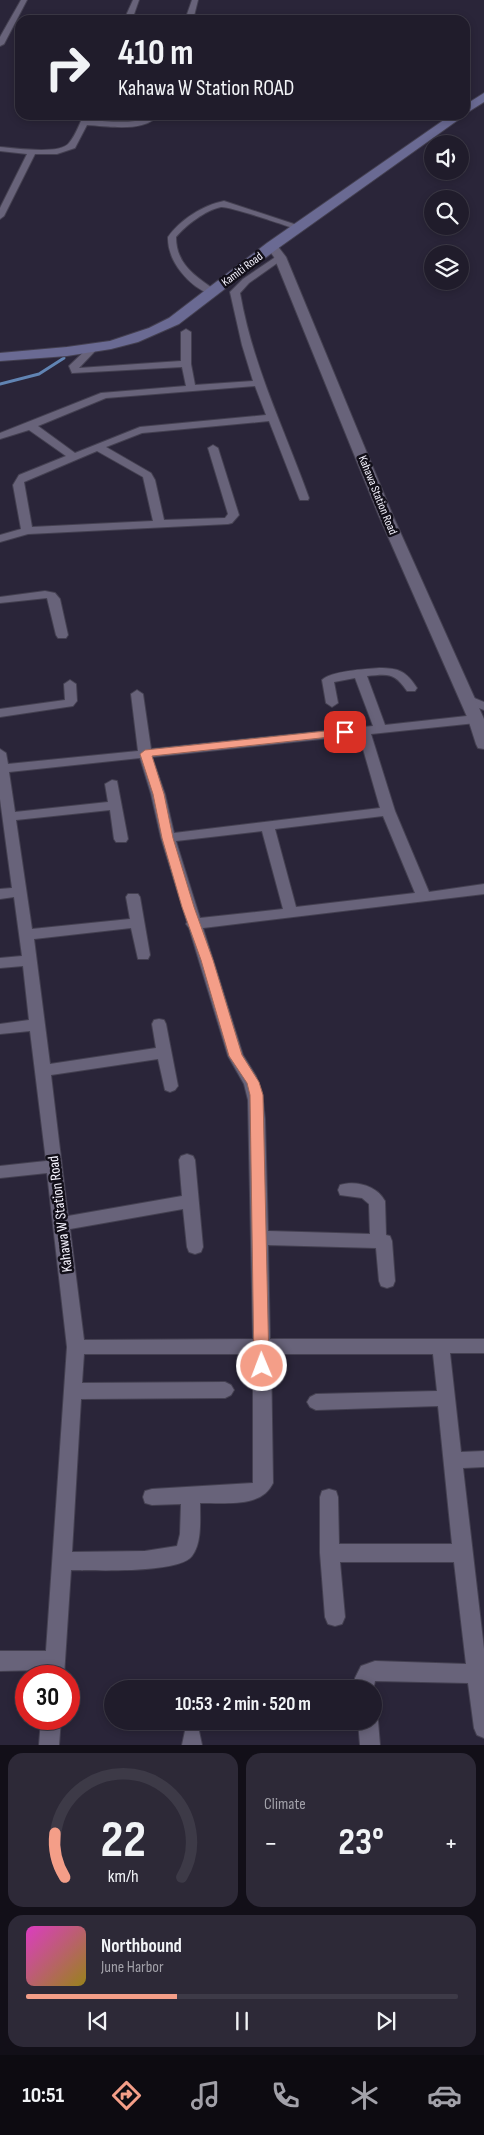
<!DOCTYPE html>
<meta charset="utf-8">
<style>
:root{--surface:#201c2b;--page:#2d2937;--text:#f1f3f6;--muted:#a2a1a9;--line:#3d3a47;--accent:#f49e88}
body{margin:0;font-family:"Sofia Sans Condensed",sans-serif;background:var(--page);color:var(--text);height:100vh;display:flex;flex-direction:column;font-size:19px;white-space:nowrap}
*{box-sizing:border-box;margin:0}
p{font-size:16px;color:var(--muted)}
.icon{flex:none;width:28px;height:28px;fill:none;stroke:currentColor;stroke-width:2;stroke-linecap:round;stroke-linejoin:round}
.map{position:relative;height:1745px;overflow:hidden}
.panel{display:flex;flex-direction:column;gap:8px;padding:8px;background:#120f18;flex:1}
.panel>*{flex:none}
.banner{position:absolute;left:15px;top:15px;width:455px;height:105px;border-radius:15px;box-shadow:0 2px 8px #0003,0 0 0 1px var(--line);background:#201c2b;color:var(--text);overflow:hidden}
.controls{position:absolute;left:424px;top:135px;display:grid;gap:10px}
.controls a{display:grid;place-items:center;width:45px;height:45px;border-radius:50%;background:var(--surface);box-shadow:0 2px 8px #0003,0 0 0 1px var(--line);font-size:25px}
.speed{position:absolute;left:15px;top:1665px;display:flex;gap:10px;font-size:25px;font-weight:700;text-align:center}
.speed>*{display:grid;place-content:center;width:65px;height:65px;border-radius:50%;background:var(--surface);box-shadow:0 2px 8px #0003,0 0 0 1px var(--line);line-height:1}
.speed .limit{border:8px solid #d22;background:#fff;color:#111}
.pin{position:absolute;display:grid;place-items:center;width:42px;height:42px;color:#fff;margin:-21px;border-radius:10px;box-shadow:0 2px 8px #0006}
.me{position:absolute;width:55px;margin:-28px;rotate:359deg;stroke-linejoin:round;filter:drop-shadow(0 0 4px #0008)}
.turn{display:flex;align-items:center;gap:18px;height:105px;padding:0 20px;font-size:22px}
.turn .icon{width:65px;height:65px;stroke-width:2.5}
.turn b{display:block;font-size:35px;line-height:42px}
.big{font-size:38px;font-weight:700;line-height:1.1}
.panel .card{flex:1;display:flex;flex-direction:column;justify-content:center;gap:8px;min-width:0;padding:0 18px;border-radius:15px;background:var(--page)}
.panel .dial{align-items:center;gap:0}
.dial svg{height:130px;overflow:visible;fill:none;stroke:var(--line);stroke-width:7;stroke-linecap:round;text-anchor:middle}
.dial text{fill:var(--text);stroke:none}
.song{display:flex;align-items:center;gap:15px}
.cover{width:60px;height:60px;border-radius:8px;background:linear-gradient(135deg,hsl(310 70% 55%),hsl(50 70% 35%))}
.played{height:5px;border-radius:2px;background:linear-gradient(90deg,var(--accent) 35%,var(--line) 35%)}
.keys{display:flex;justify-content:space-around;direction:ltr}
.heat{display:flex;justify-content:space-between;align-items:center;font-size:28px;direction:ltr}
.panel .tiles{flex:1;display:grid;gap:8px;grid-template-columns:1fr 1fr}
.card:last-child{grid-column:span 2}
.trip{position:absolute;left:104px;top:1680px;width:278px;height:50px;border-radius:25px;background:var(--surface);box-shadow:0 2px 8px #0003,0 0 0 1px var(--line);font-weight:700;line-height:50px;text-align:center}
.menu{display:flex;height:80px;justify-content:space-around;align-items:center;background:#0d0b11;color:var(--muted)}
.menu .icon{width:35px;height:35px}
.menu .active{color:var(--accent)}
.menu b{font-size:22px;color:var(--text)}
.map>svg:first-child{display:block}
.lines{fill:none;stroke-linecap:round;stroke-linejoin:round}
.stream{stroke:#6184b3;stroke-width:3}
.minor-casing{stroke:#444051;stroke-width:2}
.tertiary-casing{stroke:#444051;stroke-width:2}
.secondary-casing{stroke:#444051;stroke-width:2}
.minor{fill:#68637a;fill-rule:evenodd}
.tertiary{fill:#68637a;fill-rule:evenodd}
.secondary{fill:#6a6a93;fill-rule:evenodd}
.route{fill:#f49e88;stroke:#9f6758}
.labels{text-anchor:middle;stroke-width:5;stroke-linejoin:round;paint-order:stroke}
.far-street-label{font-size:12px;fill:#f5f3fe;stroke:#120f19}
.street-label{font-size:15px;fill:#f5f3fe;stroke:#120f19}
</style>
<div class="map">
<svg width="484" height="1745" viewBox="0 0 484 1745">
<rect width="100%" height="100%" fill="#2a2539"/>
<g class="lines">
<path class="stream" d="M 0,384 L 39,374 L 64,358"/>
<g class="minor-casing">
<path id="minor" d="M 21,0 L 27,0 L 4,44 L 0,46 L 0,37 Z
M 133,0 L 139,0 L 132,20 L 124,20 Z
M 192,0 L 198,0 L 193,20 L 185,20 Z
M 84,115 L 92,115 L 89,120 C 105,121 120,123 135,121 C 144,120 150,115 159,115 C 143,133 109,126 87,125 L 75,148 L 57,154 L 35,154 L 4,216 L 0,219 L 0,208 L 27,154 L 0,151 L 0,147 C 15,148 60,155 69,143 C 76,135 79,124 84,115 Z
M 224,201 L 303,227 L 296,229 C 284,225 229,206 221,207 C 206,210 186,225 176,237 C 176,264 195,276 215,290 L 217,292 L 212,295 C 189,287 167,261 168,237 C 180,220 203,205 224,201 Z
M 280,254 L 283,255 L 283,259 L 249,283 L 240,293 C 253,367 284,428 309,498 L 308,500 L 300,500 L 299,498 L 269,421 L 142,433 L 106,447 L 151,473 L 155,480 L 164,520 L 225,518 L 228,514 L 208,448 L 213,445 L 218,448 L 239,515 L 232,523 L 228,524 L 28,534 L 0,542 L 0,535 L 21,529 L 13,485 L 19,475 L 66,456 L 29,430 L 0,439 L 0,433 L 101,393 L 186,386 L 182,367 L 72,373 L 69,366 L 71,364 L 90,346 L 93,345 L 98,348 L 79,368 L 181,361 L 181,332 L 186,329 L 191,332 L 191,364 L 195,385 L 253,381 L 242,345 L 230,292 L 243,279 ZM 255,386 L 266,415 L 140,427 L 75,453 L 38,426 L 106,398 ZM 97,451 L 143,477 L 153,521 L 32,527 L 24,482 Z
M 45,591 L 55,593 L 60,599 L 68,635 L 66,638 L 58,638 L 56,635 L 47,598 L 0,603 L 0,597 Z
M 379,668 C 399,668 406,671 417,688 L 415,691 L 407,691 C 394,672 388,674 367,676 L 385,725 L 476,715 L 482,719 L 476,723 L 371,734 L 395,811 L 429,892 L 484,884 L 484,894 L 203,928 L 243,1055 L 256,1076 L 262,1092 L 265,1119 L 268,1231 L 370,1234 L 369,1204 L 362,1198 L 340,1195 L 338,1190 L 340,1185 C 356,1180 377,1186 385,1201 L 386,1235 L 390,1236 L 392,1241 L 395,1281 L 393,1286 L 387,1288 L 381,1286 L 379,1281 L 376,1248 L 268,1245 L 270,1339 L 484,1339 L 484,1353 L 450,1353 L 461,1452 L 484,1451 L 484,1467 L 463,1468 L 484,1649 L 484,1738 L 477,1735 L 474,1728 L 468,1683 L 375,1681 L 372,1695 L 372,1689 L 355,1689 L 355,1678 L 361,1666 L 375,1661 L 466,1664 L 454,1562 L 340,1562 L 345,1617 L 342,1624 L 335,1626 L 328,1624 L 325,1617 L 320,1553 L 320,1497 L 322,1491 L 329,1489 L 336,1491 L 338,1497 L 339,1544 L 452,1544 L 438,1406 L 316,1410 L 310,1407 L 307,1402 L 310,1397 L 316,1394 L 437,1391 L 433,1354 L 271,1354 L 273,1483 C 261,1509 224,1502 200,1503 C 200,1520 202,1543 192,1556 C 179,1574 93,1570 71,1570 L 64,1676 L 44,1676 L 44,1670 L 0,1671 L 0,1651 L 46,1651 L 67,1347 L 47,1173 L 0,1178 L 0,1166 L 46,1161 L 30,1031 L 0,1034 L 0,1024 L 29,1020 L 23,966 L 0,968 L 0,958 L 22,956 L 14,897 L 0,899 L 0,889 L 12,888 L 0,799 L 0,749 L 6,753 L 8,764 L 138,751 L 131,694 L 137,690 L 143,694 L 151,749 L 373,726 L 355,678 L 334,682 L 338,703 L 332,707 L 326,703 L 322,680 C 330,671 365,669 379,668 ZM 359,735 L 380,808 L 174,833 L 165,794 L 152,757 ZM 140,758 L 151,794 L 161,838 L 187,922 L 186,924 L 189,928 L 228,1056 L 244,1084 L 248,1100 L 253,1339 L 84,1340 L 70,1229 L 183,1209 L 187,1247 L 189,1252 L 195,1254 L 201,1252 L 203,1247 L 195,1160 L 193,1156 L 187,1154 L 181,1156 L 179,1160 L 182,1196 L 68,1216 L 51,1075 L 158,1059 L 165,1090 L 170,1092 L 175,1090 L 178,1086 L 166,1024 L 164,1020 L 159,1019 L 154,1020 L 152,1024 L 156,1048 L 50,1064 L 34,939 L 131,928 L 138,959 L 148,959 L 150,955 L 140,897 L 138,894 L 128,894 L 126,897 L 130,919 L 32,929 L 16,820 L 110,810 L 114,839 L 116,842 L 126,842 L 128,839 L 117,781 L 112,780 L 105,784 L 108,802 L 15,812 L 9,772 ZM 383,816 L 415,893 L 296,907 L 275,829 ZM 262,831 L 283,909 L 200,918 L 176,841 ZM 84,1354 L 253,1354 L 253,1483 L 152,1489 L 145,1491 L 143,1497 L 145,1503 L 152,1505 L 181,1504 L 180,1534 L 177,1546 L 145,1551 L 72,1552 L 81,1399 L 225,1398 L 231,1395 L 234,1390 L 231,1385 L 225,1382 L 82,1383 Z
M 70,680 L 76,684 L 77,701 L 73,706 L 0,717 L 0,709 L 65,700 L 64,684 Z
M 467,695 L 484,702 L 484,710 L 463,702 L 461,699 L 463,696 Z
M 372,1713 L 375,1714 L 378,1721 L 380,1745 L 360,1745 L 358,1721 L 372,1721 Z
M 41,1719 L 61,1719 L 59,1745 L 39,1745 Z
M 192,1728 L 199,1731 L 202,1745 L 182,1745 L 185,1731 Z"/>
</g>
<g class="tertiary-casing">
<path id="tertiary" d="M 272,243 L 276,244 L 286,257 L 393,516 L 484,719 L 484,749 L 478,748 L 476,744 L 468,719 L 379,516 L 274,257 L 266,246 Z"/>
</g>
<g class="secondary-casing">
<path id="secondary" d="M 484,93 L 484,102 L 465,114 L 465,105 Z
M 451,115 L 465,115 L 277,249 L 179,324 L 138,342 L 111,349 L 67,356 L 0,361 L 0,353 L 67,347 L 110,341 L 149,328 L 169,318 L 267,243 Z"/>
</g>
<use href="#minor" class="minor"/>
<use href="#tertiary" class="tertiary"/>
<use href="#secondary" class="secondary"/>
</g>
<path class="route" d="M 345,729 L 350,732 L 349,735 L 152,756 L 164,794 L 173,838 L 194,907 L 213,960 L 242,1055 L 259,1082 L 263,1095 L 269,1366 L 267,1370 L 262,1372 L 257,1370 L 254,1366 L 250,1095 L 247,1083 L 229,1056 L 201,960 L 182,907 L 162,838 L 153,794 L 140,754 L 145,750 Z"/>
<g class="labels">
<g class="far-street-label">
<text transform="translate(242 269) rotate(-37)" y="4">Kamiti Road</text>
<text transform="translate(378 495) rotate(68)" y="4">Kahawa Station Road</text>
</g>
<g class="street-label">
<text transform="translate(60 1214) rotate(-97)" y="5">Kahawa W Station Road</text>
</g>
</g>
</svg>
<div class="controls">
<a><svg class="icon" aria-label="sound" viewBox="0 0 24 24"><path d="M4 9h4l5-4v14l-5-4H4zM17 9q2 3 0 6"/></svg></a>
<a><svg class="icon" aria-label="search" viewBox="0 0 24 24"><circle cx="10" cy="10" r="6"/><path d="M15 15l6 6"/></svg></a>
<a><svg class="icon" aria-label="layers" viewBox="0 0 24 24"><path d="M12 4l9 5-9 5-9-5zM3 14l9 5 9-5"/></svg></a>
</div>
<div class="speed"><div class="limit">30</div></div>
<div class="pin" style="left:345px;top:732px;background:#d93025"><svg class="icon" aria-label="arrive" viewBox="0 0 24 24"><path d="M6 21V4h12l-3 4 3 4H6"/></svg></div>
<svg class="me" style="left:262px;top:1366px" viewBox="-20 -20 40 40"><circle r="17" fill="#f49e88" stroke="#fff" stroke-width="3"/><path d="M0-11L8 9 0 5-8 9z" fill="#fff"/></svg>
<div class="trip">10:53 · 2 min · 520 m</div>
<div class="banner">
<div class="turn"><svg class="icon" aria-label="right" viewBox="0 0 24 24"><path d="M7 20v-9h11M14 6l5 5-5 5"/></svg><div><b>410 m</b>Kahawa W Station ROAD</div></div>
</div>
</div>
<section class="panel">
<div class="tiles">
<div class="card dial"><svg viewBox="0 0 100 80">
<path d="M14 69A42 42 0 1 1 86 69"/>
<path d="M14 69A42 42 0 0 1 8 42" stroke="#f49e88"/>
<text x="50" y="56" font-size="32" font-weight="700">22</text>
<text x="50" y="72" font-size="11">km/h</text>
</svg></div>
<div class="card"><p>Climate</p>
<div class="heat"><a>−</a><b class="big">23°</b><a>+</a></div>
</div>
<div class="card">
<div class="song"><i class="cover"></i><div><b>Northbound</b><p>June Harbor</p></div></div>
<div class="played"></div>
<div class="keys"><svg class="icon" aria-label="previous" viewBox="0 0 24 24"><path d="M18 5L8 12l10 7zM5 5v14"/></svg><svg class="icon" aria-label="pause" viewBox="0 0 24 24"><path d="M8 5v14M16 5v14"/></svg><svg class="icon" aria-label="next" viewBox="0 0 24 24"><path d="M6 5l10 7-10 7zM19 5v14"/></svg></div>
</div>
</div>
</section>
<nav class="menu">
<b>10:51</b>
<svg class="icon active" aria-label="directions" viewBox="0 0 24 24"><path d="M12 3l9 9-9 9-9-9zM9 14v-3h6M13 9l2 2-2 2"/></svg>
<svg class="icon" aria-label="music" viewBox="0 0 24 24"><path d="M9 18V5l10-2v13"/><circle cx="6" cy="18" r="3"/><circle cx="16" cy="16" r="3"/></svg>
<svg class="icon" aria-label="phone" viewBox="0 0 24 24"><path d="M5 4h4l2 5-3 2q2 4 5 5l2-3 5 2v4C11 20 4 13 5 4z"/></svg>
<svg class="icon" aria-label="climate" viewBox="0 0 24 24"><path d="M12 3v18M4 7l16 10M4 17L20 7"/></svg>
<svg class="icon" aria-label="car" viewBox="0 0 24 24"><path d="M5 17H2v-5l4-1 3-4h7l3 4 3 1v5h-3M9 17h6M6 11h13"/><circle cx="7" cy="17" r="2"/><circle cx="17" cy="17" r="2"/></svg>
</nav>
